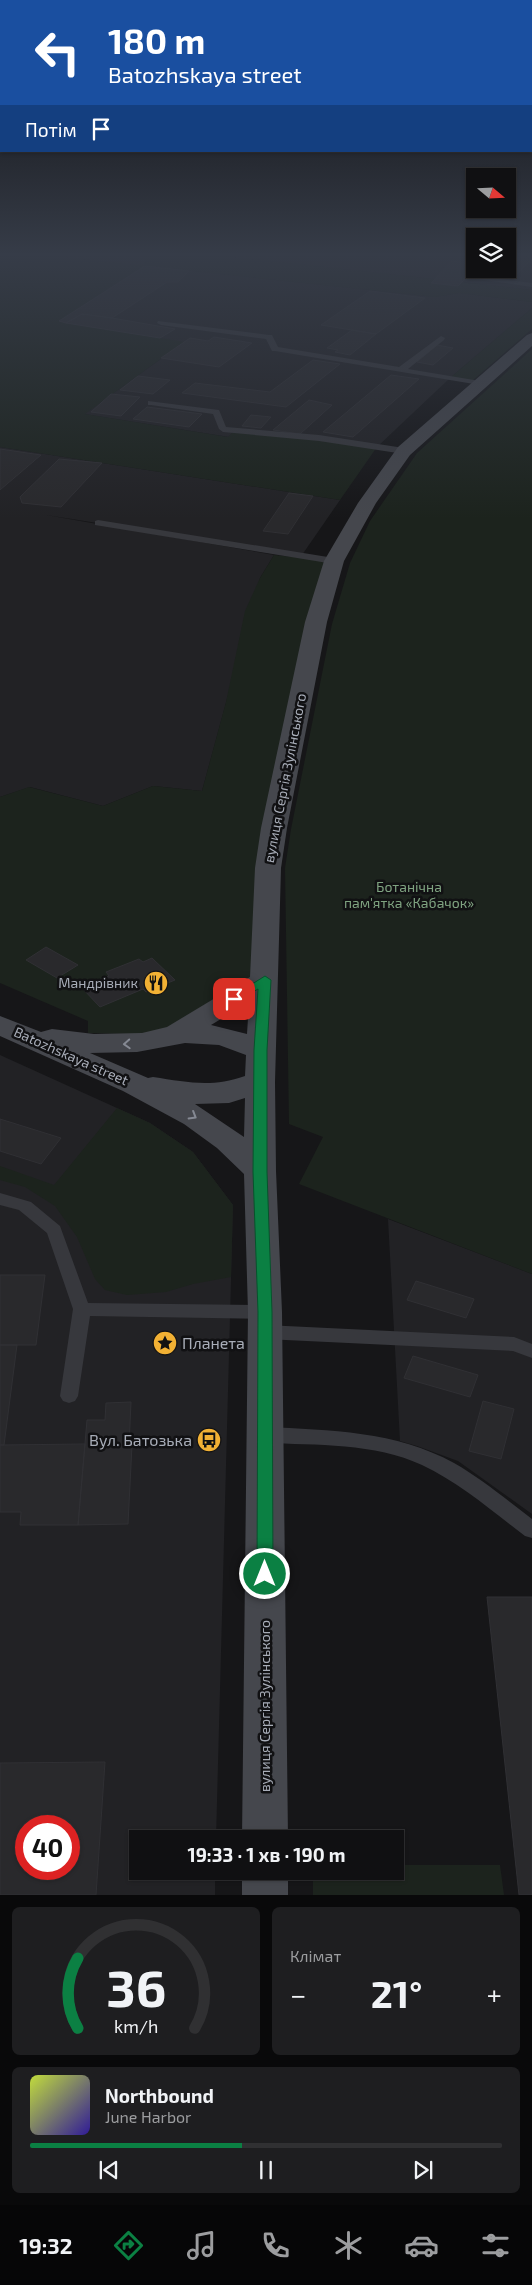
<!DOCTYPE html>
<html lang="uk">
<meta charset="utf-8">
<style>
:root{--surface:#101012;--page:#1e1e20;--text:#f1f3f6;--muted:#9c9d9f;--line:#303032;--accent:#0b8043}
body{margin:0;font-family:"Exo 2",sans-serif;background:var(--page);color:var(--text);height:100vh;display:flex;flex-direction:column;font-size:19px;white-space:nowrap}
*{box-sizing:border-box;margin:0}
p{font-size:16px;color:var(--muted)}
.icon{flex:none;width:28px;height:28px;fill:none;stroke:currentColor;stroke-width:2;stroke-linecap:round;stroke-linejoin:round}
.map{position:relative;height:1895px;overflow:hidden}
.side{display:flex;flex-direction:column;gap:12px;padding:12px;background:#09090a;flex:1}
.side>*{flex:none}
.guide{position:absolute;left:0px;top:0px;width:532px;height:152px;box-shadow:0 1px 4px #0004,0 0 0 1px var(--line);background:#1a4fa0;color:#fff;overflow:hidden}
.needle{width:32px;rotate:109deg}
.fabs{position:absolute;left:466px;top:168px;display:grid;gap:10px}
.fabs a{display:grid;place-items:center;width:50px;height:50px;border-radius:0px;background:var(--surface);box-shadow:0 1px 4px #0004,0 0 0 1px var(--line);font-size:25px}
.speed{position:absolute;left:15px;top:1815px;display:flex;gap:10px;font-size:25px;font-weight:700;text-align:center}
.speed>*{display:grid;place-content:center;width:65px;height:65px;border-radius:50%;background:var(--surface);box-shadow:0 1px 4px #0004,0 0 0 1px var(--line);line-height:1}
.speed .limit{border:8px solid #d22;background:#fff;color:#111}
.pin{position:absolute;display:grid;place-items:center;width:42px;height:42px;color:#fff;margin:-21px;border-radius:10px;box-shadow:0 2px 8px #0006}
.me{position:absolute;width:55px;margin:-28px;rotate:0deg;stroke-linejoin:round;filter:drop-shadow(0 0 4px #0008)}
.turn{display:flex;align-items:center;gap:18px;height:105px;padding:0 25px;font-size:22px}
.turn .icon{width:65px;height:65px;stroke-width:2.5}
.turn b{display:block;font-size:35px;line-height:42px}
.then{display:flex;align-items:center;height:48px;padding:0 25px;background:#0003;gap:10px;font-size:19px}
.big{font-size:38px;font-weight:700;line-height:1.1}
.side .tile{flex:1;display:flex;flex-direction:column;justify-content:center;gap:8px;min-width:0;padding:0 18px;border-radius:8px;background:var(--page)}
.side .dial{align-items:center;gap:0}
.dial svg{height:130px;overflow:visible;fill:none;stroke:var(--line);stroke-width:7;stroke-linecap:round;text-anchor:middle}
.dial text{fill:var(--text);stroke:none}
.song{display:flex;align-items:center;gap:15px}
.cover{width:60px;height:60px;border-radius:8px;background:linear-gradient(135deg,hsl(70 70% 55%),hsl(250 70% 35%))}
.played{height:5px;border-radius:2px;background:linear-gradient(90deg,var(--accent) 45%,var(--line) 45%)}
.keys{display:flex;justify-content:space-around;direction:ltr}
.heat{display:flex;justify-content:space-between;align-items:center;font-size:28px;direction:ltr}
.side .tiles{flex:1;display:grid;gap:12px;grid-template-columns:1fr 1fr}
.tile:last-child{grid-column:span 2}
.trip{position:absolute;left:129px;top:1830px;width:275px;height:50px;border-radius:0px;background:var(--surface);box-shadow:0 1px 4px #0004,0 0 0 1px var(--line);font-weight:700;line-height:50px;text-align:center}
.menu{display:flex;height:80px;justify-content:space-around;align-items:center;background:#060607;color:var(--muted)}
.menu .icon{width:35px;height:35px}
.menu .selected{color:var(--accent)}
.menu b{font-size:22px;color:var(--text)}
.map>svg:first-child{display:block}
.built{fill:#222225;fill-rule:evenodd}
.green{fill:#1c231d}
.building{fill:#29292c;stroke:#303034;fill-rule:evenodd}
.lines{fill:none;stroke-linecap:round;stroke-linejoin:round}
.lane{fill:#37383d;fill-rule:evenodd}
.secondary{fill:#45474d;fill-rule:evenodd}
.oneway{stroke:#858993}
.route{fill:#0b8043;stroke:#07532c}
.labels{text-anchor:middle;stroke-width:5;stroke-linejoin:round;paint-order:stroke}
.street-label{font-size:14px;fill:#a8adb8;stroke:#111113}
.park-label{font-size:14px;fill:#7fa381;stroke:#111113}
.poi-label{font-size:14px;fill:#a8adb8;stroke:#111113;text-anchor:end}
.near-poi-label{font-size:16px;fill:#a8adb8;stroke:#111113;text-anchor:start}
</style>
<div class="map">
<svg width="532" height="1895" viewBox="0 0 532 1895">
<rect width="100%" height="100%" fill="#161618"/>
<path class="built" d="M 36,254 L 151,254 L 145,258 L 145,266 L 435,297 L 459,293 L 532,302 L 532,308 L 450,378 L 377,447 L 234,431 L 229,437 L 84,414 L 183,343 L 59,321 L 144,266 Z
M 206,254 L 475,254 L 475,269 L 508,269 L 508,254 L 532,254 L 532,290 L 462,282 L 458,286 L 431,283 L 434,279 Z
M 0,447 L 340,500 L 302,555 L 46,515 L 274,555 L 260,578 L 202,791 L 153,786 L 103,806 L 30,787 L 0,797 Z
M 0,1055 L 150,1123 L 193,1152 L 233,1205 L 216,1839 L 138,1839 L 138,1871 L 215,1871 L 215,1895 L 0,1895 ZM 26,1826 L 69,1826 L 69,1869 L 26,1869 Z
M 388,1219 L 532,1274 L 532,1514 L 458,1461 L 417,1446 L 400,1441 Z"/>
<path class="green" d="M 0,254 L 36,254 L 144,266 L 145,258 L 151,254 L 206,254 L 434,279 L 431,283 L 458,286 L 462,282 L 532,290 L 532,302 L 459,293 L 435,297 L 145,266 L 60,321 L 184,342 L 85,414 L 228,437 L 234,431 L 377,447 L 340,500 L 0,447 Z
M 532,308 L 532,329 L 471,382 L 450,378 Z
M 532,349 L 532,1274 L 299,1184 L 323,1137 L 289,1124 L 285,868 L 291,829 L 332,624 L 350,563 L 370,521 L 417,453 Z
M 274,555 L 334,561 L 316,622 L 265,980 L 175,1035 L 88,1033 L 88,1021 L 0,983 L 0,797 L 29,787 L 103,806 L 153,786 L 202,791 L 226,702 L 245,611 L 260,578 Z
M 117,1108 L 150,1123 L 193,1152 L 233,1205 L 231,1277 L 193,1284 L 166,1292 L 127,1295 L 105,1290 L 95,1279 L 77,1237 L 55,1206 L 25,1187 L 0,1180 L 0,1166 L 54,1185 Z
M 395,1865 L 500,1865 L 504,1895 L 313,1895 L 313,1871 L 395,1871 Z"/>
<path class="building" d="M 510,254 L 532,254 L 532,259 L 514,277 L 489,274 L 494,269 L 508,269 L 508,256 Z
M 452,261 L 475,264 L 475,269 L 458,286 L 431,283 Z
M 145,266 L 189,271 L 178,282 L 167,282 L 112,318 L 82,314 L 66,323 L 59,321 Z
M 370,291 L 425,298 L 376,334 L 321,325 Z
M 82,314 L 112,318 L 175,329 L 160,338 L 66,323 Z
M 352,330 L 376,334 L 350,355 L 335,352 L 338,350 L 327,348 Z
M 214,337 L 252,343 L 219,367 L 161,358 L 190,338 L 208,341 Z
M 437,345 L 453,348 L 433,365 L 417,362 Z
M 313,360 L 340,364 L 286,407 L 182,393 L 195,383 L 270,392 Z
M 391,375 L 419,379 L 353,437 L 323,432 Z
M 138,376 L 170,380 L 153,394 L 120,390 Z
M 111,394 L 140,397 L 121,416 L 91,412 Z
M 309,400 L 332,405 L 300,434 L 273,430 Z
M 147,407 L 202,414 L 189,427 L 133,419 Z
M 251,415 L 271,417 L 261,428 L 242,426 Z
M 0,449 L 41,455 L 0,490 Z
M 59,459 L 102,463 L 61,507 L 22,503 L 20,497 Z
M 289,493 L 313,496 L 288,534 L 263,531 Z
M 46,947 L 78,965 L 57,978 L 26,960 Z
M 152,958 L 175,980 L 146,992 L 143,989 L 100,1007 L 81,987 L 109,976 L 106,972 L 139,959 L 143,962 Z
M 0,1119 L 61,1138 L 41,1164 L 0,1151 Z
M 0,1275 L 45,1275 L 36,1345 L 0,1345 Z
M 416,1281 L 474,1299 L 466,1318 L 407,1300 Z
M 0,1345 L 17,1345 L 4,1445 L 0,1445 Z
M 413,1356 L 478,1375 L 470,1397 L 404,1378 Z
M 483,1401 L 514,1409 L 501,1459 L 469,1451 Z
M 131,1402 L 129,1445 L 132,1445 L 128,1524 L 78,1525 L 87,1420 L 105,1420 L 106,1403 Z
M 85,1444 L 78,1525 L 20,1525 L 21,1512 L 0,1512 L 0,1445 Z
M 487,1597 L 532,1597 L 532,1895 L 519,1895 Z
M 105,1762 L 96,1895 L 0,1895 L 0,1763 ZM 26,1826 L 69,1826 L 69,1869 L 26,1869 Z"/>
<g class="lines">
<path class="lane" d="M 477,269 L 484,269 L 478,276 L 532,283 L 532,287 L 470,278 L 470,276 Z
M 158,321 L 269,335 L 272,335 L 278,347 L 399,367 L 441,336 L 445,338 L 444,340 L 408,369 L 480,381 L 484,383 L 480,385 L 275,351 L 272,351 L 266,339 L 161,325 L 157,323 Z
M 148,401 L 219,410 L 226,427 L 319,435 L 404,448 L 408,451 L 404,454 L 319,441 L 223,432 L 219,429 L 213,414 L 151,405 L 148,405 Z
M 98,520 L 334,558 L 339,561 L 334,564 L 95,525 L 95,521 Z
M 0,1193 L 31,1202 L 60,1226 L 88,1303 L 265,1305 L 271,1307 L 274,1312 L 271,1317 L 265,1319 L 90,1316 L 78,1396 L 75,1401 L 69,1403 L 63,1401 L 60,1396 L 73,1309 L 47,1233 L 19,1210 L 0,1205 Z
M 265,1325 L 514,1337 L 532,1344 L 532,1358 L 513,1351 L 265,1339 L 259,1337 L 256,1332 L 259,1327 Z
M 265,1427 C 330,1430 396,1431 454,1463 C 482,1479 507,1500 532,1519 L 532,1538 L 525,1536 C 492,1511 460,1483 422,1465 C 375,1443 316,1445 265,1443 L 258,1440 L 256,1435 L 258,1430 Z"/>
<path class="secondary" d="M 532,333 L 532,346 L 410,455 L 376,503 L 344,561 L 327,622 L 287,828 L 281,868 L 275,1082 L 276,1171 L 282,1312 L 288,1839 L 242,1839 L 248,1312 L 244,1174 L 217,1148 L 184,1124 L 123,1091 L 0,1036 L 0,1016 L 41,1032 L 52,1029 L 94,1034 L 142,1033 L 167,1027 L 250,977 L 255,868 L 261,828 L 305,622 L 324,561 L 358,503 L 398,447 L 527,335 ZM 249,1002 L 247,1034 L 211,1025 ZM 185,1043 L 219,1045 L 246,1055 L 245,1076 C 211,1088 187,1082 153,1077 L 148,1078 L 90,1053 L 137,1052 ZM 245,1098 L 244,1137 L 195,1104 L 229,1103 Z
M 242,1871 L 288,1871 L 288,1895 L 242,1895 Z"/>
</g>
<defs><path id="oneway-chevron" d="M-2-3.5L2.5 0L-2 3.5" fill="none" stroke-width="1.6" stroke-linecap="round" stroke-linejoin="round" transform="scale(1.25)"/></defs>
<g class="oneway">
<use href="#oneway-chevron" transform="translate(127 1044) rotate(177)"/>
<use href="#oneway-chevron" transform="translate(193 1116) rotate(31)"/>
</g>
<linearGradient id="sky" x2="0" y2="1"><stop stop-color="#0c0c0d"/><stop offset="0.49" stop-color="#363c48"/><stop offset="1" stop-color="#363c48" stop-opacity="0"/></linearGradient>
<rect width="532" height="519" fill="url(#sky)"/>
<path class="route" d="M 265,976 L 271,980 L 267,1050 L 267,1172 L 272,1312 L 273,1574 L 271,1579 L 265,1581 L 259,1579 L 257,1574 L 258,1312 L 253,1172 L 254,1050 L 258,989 L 238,1001 L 230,1001 L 228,999 Z"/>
<defs>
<g id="restaurant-disc" transform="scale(1.25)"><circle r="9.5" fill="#f2b134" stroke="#111113"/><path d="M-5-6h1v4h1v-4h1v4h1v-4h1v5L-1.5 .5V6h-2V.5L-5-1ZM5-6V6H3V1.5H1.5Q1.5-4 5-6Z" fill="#111"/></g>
<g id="sight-disc" transform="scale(1.25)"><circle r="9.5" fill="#f2b134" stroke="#111113"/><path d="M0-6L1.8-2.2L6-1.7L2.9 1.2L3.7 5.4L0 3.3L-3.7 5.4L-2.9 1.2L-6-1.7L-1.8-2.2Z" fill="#111"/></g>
<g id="bus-disc" transform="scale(1.25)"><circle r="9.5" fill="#f2b134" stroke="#111113"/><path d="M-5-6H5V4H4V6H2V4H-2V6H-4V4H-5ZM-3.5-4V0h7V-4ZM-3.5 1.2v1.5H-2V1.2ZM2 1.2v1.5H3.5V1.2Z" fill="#111"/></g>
</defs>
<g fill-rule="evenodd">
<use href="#restaurant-disc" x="156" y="983"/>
<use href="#sight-disc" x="165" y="1343"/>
<use href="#bus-disc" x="209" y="1440"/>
</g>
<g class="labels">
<g class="street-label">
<text transform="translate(285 778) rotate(-79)" y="5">вулиця Сергія Зулінського</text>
<text transform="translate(71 1056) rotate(24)" y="5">Batozhskaya street</text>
<text transform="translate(265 1706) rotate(-90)" y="5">вулиця Сергія Зулінського</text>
</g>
<g class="park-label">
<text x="409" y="892">Ботанічна<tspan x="409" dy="16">пам'ятка «Кабачок»</tspan></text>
</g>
<g class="poi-label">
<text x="138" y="988">Мандрівник</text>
</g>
<g class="near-poi-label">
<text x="182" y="1349">Планета</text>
<text x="192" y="1446" text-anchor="end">Вул. Батозька</text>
</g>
</g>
</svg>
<div class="fabs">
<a><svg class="needle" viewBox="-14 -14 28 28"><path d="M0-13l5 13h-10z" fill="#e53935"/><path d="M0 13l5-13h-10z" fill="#9c9d9f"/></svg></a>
<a><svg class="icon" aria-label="layers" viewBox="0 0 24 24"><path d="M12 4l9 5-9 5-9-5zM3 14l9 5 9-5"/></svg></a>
</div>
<div class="speed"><div class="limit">40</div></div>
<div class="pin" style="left:234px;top:999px;background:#d93025"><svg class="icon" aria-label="arrive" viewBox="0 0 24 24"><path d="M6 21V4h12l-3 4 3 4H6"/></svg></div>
<svg class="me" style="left:265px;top:1574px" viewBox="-20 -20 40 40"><circle r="17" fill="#0b8043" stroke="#fff" stroke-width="3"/><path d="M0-11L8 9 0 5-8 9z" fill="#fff"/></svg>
<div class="trip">19:33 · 1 хв · 190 m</div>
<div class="guide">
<div class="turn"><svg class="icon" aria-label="left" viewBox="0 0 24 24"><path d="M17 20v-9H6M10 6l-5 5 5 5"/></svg><div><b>180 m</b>Batozhskaya street</div></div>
<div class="then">Потім<svg class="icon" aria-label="arrive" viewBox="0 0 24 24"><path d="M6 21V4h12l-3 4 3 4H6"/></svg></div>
</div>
</div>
<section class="side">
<div class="tiles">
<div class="tile dial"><svg viewBox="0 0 100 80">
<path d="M14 69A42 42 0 1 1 86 69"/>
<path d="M14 69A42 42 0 0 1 14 26" stroke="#0b8043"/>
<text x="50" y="56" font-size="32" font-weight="700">36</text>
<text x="50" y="72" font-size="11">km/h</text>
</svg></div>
<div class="tile"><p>Клімат</p>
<div class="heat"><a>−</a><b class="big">21°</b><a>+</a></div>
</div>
<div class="tile">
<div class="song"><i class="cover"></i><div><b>Northbound</b><p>June Harbor</p></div></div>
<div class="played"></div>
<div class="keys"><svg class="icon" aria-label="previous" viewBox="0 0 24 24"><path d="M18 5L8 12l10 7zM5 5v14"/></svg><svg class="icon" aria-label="pause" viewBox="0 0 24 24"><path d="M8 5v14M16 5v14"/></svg><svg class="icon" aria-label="next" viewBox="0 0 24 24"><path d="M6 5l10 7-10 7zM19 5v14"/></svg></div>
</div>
</div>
</section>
<nav class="menu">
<b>19:32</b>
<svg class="icon selected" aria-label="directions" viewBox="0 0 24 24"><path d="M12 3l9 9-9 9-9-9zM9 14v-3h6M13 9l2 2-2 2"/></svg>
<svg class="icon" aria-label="music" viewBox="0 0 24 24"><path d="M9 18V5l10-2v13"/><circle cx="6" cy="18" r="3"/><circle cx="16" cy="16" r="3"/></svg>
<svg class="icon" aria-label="phone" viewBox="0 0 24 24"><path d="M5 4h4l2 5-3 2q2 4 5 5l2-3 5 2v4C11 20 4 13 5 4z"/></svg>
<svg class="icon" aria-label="climate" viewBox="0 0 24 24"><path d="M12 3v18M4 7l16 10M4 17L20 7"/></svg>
<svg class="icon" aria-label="car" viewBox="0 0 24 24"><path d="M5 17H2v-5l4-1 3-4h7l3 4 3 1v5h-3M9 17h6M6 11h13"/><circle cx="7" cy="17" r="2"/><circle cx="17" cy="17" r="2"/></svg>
<svg class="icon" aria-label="filters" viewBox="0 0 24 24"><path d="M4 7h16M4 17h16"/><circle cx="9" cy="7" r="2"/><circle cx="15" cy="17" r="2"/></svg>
</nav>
